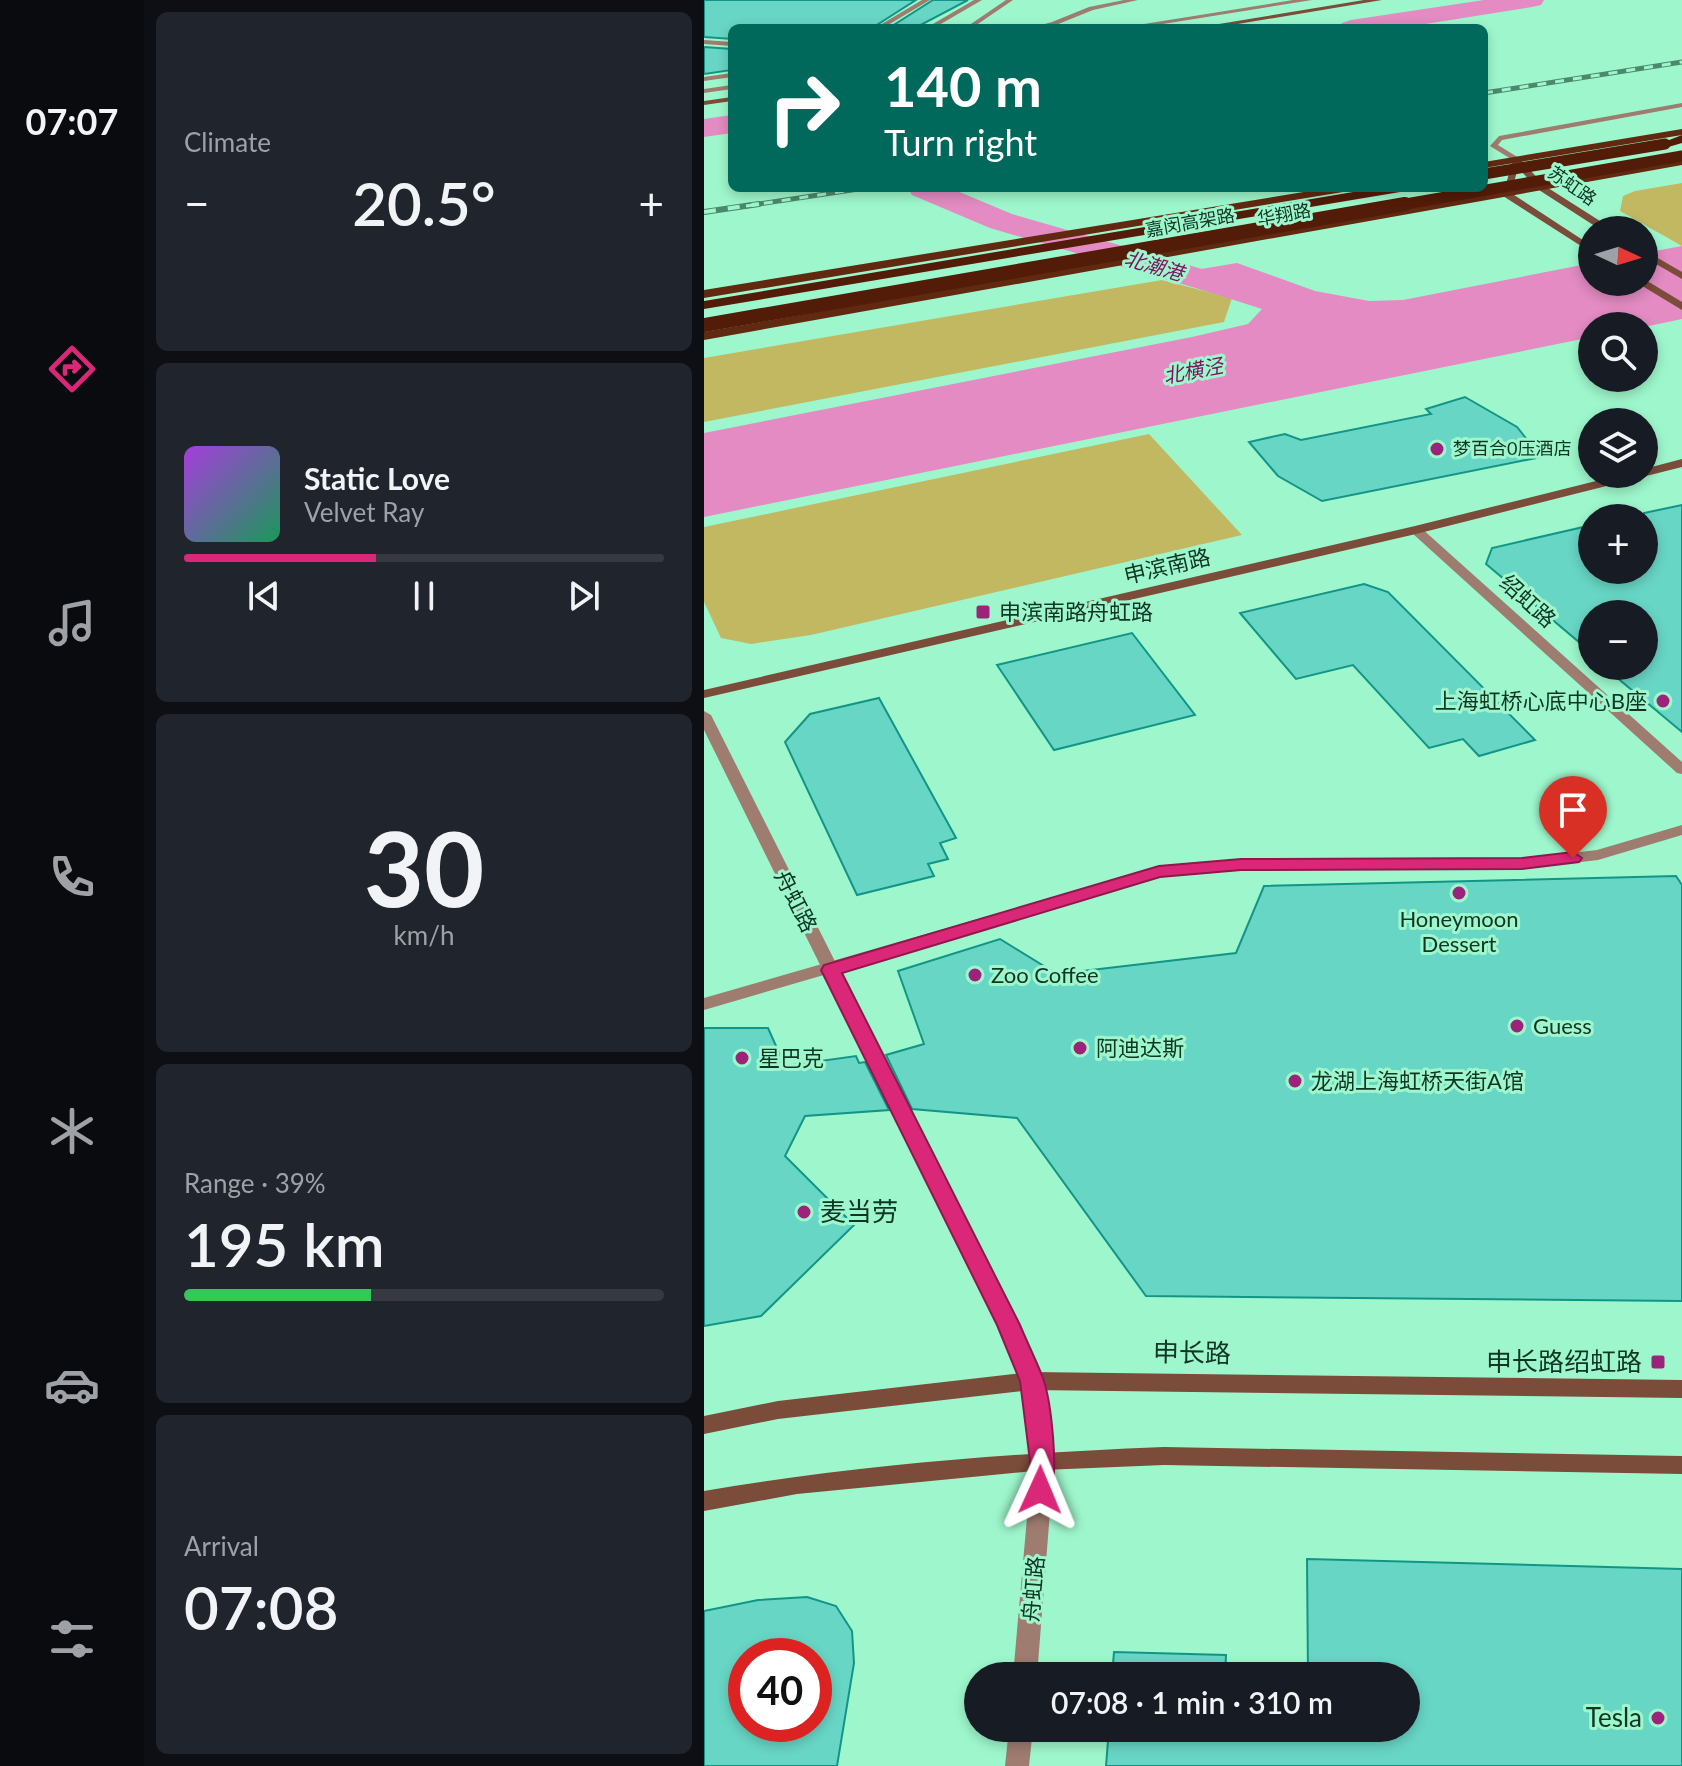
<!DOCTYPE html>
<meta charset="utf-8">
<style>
:root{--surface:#171b24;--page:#20242c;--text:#f1f3f6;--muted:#9ea1a6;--line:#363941;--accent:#db2777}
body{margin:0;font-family:Lato,"Noto Sans SC",sans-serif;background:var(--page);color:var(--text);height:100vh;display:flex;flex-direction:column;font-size:30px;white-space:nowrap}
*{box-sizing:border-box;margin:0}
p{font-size:26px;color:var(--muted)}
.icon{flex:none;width:44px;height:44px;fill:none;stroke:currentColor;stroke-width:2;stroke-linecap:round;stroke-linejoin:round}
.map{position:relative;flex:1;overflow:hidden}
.panel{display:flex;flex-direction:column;gap:12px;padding:12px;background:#0d0f14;width:560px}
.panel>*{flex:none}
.banner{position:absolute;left:24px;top:24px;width:760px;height:168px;border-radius:12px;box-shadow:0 4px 12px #0003;background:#00695c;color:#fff;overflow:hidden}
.needle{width:52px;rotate:94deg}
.controls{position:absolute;left:874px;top:216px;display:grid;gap:16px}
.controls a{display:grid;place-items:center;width:80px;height:80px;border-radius:50%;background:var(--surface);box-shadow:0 4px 12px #0003;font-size:40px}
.speed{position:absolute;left:24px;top:1638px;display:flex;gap:16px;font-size:40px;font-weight:700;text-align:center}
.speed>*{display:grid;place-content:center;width:104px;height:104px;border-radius:50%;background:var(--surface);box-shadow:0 4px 12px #0003;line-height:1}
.speed .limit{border:12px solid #d22;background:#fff;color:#111}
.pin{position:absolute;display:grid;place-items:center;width:68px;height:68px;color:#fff;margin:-82px -34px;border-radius:50% 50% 50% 0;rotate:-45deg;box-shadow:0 0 8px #0007}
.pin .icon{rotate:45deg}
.me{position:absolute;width:88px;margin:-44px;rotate:1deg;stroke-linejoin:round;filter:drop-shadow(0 0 6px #0008)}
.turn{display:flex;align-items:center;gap:28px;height:168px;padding:0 24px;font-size:36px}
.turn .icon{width:104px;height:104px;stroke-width:2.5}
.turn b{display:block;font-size:56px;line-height:68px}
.big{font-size:60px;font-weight:600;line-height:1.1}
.panel .widget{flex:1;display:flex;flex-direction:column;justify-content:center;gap:12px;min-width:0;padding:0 28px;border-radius:12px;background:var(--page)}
.panel .dial{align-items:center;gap:0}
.dial b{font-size:104px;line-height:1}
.song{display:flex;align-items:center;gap:24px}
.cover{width:96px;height:96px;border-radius:12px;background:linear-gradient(135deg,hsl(280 70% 55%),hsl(150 70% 35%))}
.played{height:8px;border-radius:4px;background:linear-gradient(90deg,var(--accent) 40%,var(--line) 40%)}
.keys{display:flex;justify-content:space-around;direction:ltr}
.heat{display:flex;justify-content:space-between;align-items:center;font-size:44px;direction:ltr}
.charge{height:12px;border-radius:6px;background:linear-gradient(90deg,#34c759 39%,var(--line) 0)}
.trip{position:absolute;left:260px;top:1662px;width:456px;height:80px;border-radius:40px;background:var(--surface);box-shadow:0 4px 12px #0003;font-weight:600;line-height:80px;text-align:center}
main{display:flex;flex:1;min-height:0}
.tab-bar{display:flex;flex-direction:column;width:144px;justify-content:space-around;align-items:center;background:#090b0e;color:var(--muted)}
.tab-bar .icon{width:56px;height:56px}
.tab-bar .current{color:var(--accent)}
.tab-bar b{font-size:36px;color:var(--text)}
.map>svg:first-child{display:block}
.green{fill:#c3b862}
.water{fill:#e38bc2}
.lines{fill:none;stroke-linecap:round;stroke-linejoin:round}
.river{fill:#e38bc2;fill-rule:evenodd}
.building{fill:#68d6c5;stroke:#129587;stroke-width:2;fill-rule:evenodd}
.service{fill:#9e7c6f;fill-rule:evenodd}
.minor{fill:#9e7c6f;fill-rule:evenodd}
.tertiary{fill:#9e7c6f;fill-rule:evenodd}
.secondary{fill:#7b4c39;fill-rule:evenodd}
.primary{fill:#612910;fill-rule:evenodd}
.trunk{fill:#521c08;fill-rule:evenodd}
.rail-far1-casing{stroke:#4c886d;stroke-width:5}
.rail-casing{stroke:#4c886d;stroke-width:6}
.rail-far1{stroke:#9ef7cc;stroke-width:3;stroke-dasharray:9;stroke-linecap:butt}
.rail{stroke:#9ef7cc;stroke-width:4;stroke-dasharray:12;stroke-linecap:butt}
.trunk-bridge-far1{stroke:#521c08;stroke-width:11}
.trunk-bridge{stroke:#521c08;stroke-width:14}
.route{fill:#db2777;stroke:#8e194d;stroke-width:2}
.poi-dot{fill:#9d2279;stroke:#9ef7cc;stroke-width:3}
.labels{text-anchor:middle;stroke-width:6;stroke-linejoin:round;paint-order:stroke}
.far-street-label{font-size:18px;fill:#0f3525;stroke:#9ef7cc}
.far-poi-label{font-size:18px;fill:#0f3525;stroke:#9ef7cc;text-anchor:start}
.far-water-label{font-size:20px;font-style:italic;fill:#7b115e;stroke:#9ef7cc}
.street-label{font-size:22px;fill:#0f3525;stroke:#9ef7cc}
.poi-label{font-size:22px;fill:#0f3525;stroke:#9ef7cc;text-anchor:start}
.near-poi-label{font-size:26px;fill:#0f3525;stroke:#9ef7cc;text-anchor:end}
.near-street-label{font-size:26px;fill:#0f3525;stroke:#9ef7cc}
</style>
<main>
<nav class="tab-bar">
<b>07:07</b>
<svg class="icon current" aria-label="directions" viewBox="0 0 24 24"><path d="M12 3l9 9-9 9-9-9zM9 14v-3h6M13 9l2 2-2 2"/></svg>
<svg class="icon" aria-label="music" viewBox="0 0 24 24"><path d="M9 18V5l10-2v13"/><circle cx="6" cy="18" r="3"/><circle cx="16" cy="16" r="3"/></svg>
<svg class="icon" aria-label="phone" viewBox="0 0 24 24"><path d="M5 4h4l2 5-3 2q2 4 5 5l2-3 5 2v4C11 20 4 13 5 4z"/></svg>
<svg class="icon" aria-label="climate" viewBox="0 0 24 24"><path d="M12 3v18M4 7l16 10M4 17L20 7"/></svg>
<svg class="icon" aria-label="car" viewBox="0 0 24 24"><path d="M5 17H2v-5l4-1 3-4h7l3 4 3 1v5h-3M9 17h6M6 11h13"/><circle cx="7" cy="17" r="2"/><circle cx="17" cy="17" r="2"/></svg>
<svg class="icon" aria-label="filters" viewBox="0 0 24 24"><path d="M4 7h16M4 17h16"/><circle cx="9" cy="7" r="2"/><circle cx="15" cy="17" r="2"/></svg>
</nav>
<section class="panel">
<div class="widget"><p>Climate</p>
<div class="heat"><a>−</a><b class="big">20.5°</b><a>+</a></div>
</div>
<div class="widget">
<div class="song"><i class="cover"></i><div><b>Static Love</b><p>Velvet Ray</p></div></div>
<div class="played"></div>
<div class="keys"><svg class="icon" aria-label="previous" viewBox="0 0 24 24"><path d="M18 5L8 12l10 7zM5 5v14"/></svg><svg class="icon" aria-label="pause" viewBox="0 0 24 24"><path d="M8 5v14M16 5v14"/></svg><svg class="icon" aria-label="next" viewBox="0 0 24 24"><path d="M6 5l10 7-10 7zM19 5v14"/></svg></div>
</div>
<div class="widget dial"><b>30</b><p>km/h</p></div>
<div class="widget"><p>Range · 39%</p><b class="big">195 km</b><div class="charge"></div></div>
<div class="widget"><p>Arrival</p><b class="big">07:08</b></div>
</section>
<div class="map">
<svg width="978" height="1766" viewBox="0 0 978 1766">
<rect width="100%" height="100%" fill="#9ef7cc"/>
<path class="green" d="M 978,183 L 978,246 L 916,211 L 919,196 L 931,191 Z
M 458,280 L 528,298 L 520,322 L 0,422 L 0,358 Z
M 445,434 L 538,535 L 107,635 L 47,644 L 17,638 L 0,602 L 0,527 Z"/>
<path class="water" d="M 978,246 L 978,319 L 940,327 L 888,326 L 888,337 L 0,517 L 0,433 L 488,337 L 544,324 L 558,309 L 455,276 L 533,263 L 611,291 L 665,301 L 699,300 L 888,263 L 888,282 L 940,282 L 940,253 Z"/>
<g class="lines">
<path class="river" d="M 780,0 L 840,0 L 837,5 L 828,7 L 696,28 L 634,28 L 638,23 L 647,20 Z
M 28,115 L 28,133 L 0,137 L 0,119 Z
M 204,188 L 246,188 L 308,214 L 557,286 L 562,293 L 557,300 L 545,303 L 533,300 L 286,228 L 208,195 Z"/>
</g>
<path class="building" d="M 0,0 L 212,0 L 168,28 L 28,28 L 28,39 L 0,37 Z
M 229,0 L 264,0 L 211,28 L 185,28 Z
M 0,47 L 28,49 L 28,70 L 0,74 Z
M 761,397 L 813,427 L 837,457 L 618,501 L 574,476 L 545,442 L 581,434 L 597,440 L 727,414 L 722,409 Z
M 978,505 L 978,732 L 899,666 L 940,666 L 940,614 L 888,614 L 888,653 L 782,564 L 788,548 L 888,525 L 888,570 L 940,570 L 940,513 Z
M 660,584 L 684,592 L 831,740 L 775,756 L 759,739 L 725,748 L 649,665 L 592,679 L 536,613 Z
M 428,633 L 491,715 L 350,750 L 293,665 Z
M 175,698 L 252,838 L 236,843 L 244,859 L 224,864 L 230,876 L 153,895 L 81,742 L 106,714 Z
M 972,876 L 978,885 L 978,1301 L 442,1296 L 313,1118 L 208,1109 L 182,1055 L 220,1044 L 194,971 L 296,939 L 353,974 L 532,953 L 560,886 Z
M 0,1028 L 64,1028 L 81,1066 L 152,1056 L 155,1063 L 161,1062 L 185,1110 L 101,1116 L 81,1156 L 150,1225 L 57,1316 L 0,1326 Z
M 603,1559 L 978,1569 L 978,1766 L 402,1766 L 405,1728 L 702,1728 L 702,1676 L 604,1676 Z
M 103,1597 L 132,1606 L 148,1631 L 150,1663 L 133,1766 L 0,1766 L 0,1611 L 54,1600 ZM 42,1656 L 110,1656 L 110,1724 L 42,1724 Z
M 410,1652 L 522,1655 L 521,1676 L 408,1676 Z"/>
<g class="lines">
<path class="service" d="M 218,0 L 226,0 L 179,28 L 171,28 Z
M 270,0 L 278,0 L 230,28 L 222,28 Z
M 302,0 L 309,0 L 268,28 L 261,28 Z
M 420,0 L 434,0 L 389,10 L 352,25 L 326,28 L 348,22 L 385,7 Z
M 0,40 L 28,42 L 28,46 L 0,44 Z
M 28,73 L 28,77 L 0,81 L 0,77 Z
M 978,103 L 978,107 L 798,140 L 794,145 L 815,158 L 816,160 L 812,162 L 786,146 L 795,136 Z"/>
<path class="minor" d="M 978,825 L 978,835 L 894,860 L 818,869 L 537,869 L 456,877 L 0,1010 L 0,998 L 455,867 L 537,859 L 818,859 L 893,850 Z"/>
<path class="tertiary" d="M 589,0 L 608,0 L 434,28 L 415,28 Z
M 28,85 L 28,89 L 0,93 L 0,89 Z
M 712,526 L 716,527 L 978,762 L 978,774 L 973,773 L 708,533 L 706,530 Z
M 0,711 L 7,715 L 314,1325 L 338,1381 L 350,1461 L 333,1676 L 309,1676 L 328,1461 L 318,1381 L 294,1325 L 0,730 Z
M 305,1728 L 329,1728 L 325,1766 L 301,1766 Z"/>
<path class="secondary" d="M 660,0 L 678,0 L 510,28 L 491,28 Z
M 28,97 L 28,101 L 0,105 L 0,101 Z
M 809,158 L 815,158 L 841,186 L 907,228 L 909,230 L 897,230 L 835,190 L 814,168 L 807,193 L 888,246 L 888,253 L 799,196 Z
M 940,250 L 978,272 L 978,279 L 940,257 Z
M 940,279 L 978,302 L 978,310 L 935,284 L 934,282 L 940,282 Z
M 978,459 L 978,467 L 712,534 L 0,698 L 0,690 L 711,526 L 920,474 L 940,474 L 940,469 Z
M 328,1372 L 978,1380 L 978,1398 L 328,1390 L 74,1419 L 0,1434 L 0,1416 L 74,1401 Z
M 460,1447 L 978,1456 L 978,1474 L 460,1465 L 339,1470 L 93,1494 L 0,1511 L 0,1491 C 152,1465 306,1453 460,1447 Z"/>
<path class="primary" d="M 978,129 L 978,135 L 780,168 L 780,162 Z
M 978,159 L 978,165 L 0,340 L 0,332 Z
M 624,188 L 651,188 L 645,191 L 0,298 L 0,290 Z"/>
<path class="trunk" d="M 978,135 L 978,143 L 961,148 L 955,144 Z
M 673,188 L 702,188 L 696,192 L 0,309 L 0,301 Z"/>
<g class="rail-far1-casing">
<path id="rail-far1" d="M 780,93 L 978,62
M 42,206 L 161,188"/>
</g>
<g class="rail-casing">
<path id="rail" d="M 0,212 L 55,204"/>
</g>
<use href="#rail-far1" class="rail-far1"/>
<use href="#rail" class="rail"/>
<path class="trunk-bridge-far1" d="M 780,174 L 961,144
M 690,206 L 978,156"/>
<path class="trunk-bridge" d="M 0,325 L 701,204"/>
</g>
<path class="route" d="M 869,852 L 878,858 L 875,862 L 818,869 L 537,870 L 456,877 L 138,973 L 316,1325 C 323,1342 332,1360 339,1378 C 347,1401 356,1476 345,1498 L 336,1501 L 328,1498 L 324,1490 L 326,1461 L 316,1381 L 293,1325 L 117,970 L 120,965 L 455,866 L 537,859 L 818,858 Z"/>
<g class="poi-dot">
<circle cx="733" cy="449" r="8"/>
<rect x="271" y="604" width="16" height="16" rx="4"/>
<circle cx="959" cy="701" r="8"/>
<circle cx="755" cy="893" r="8"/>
<circle cx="271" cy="975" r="8"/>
<circle cx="813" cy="1026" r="8"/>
<circle cx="376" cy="1048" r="8"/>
<circle cx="38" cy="1058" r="8"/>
<circle cx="591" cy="1081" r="8"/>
<circle cx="100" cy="1212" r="8"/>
<rect x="946" y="1354" width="16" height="16" rx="4"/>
<circle cx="954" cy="1718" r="8"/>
</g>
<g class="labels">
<g class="far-street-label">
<text transform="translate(868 186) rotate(35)" y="6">苏虹路</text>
<text transform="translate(580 215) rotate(-10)" y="6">华翔路</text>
<text transform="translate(486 223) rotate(-10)" y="6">嘉闵高架路</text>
</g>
<g class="far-poi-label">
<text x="749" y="455">梦百合0压酒店</text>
</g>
<g class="far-water-label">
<text transform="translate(450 266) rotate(16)" y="7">北潮港</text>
<text transform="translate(489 371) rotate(-11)" y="7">北横泾</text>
</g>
<g class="street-label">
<text transform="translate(463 566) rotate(-13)" y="8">申滨南路</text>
<text transform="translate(824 601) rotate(42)" y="8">绍虹路</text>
<text transform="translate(92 901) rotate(63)" y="8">舟虹路</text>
<text transform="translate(329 1589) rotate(-85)" y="8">舟虹路</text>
</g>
<g class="poi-label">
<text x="295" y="620">申滨南路舟虹路</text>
<text x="943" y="709" text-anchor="end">上海虹桥心底中心B座</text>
<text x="755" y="927" text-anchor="middle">Honeymoon<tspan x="755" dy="25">Dessert</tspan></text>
<text x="287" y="983">Zoo Coffee</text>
<text x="829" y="1034">Guess</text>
<text x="392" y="1056">阿迪达斯</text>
<text x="54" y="1066">星巴克</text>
<text x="607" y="1089">龙湖上海虹桥天街A馆</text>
</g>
<g class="near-poi-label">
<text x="116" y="1221" text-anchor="start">麦当劳</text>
<text x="938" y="1371">申长路绍虹路</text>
<text x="938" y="1727">Tesla</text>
</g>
<g class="near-street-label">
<text transform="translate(488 1353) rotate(1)" y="9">申长路</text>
</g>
</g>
</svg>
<div class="controls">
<a><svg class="needle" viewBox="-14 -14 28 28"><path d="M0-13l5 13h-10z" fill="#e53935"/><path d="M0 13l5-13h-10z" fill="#9ea1a6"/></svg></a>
<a><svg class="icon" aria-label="search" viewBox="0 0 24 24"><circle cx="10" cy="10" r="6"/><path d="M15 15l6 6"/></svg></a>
<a><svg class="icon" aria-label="layers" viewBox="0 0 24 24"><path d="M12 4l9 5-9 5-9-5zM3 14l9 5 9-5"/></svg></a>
<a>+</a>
<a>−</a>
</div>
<div class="speed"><div class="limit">40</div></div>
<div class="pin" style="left:869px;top:858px;background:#d93025"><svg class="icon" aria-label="arrive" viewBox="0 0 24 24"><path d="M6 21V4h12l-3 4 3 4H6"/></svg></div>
<svg class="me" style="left:336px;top:1490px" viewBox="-20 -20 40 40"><path d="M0-17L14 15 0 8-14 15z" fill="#db2777" stroke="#fff" stroke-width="4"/></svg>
<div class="trip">07:08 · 1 min · 310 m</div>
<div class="banner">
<div class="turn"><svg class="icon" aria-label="right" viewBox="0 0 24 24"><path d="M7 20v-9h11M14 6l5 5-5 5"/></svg><div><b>140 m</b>Turn right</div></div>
</div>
</div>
</main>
